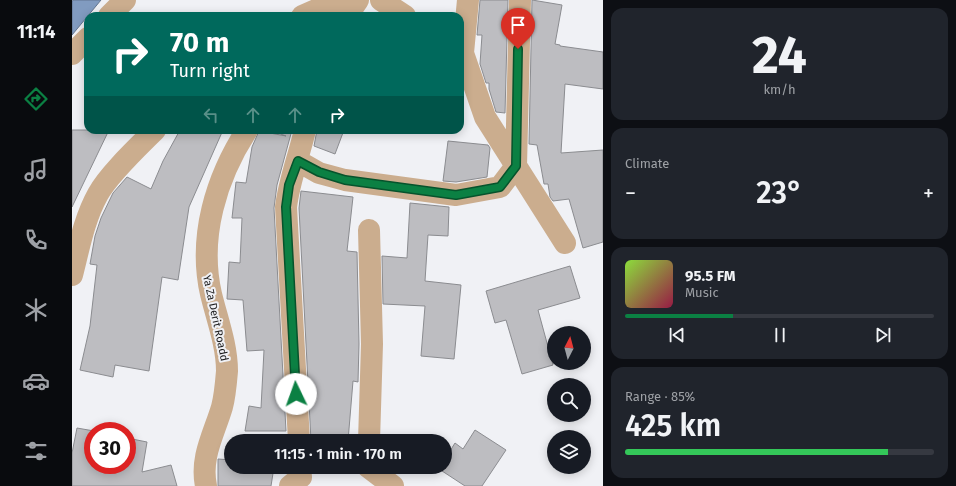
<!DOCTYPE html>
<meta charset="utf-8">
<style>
:root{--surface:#171b24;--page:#20242c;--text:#f1f3f6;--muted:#9ea1a6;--line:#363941;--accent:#0b8043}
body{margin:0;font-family:"Fira Sans",sans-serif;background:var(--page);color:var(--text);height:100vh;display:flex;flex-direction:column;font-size:15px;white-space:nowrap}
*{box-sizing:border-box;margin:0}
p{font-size:13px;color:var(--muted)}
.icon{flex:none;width:22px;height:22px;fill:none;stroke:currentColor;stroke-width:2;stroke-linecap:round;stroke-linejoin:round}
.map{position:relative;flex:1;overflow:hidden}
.side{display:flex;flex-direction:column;gap:8px;padding:8px;background:#0d0f14;width:353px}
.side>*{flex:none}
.guide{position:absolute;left:12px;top:12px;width:380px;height:122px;border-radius:12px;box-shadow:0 2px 10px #0003;background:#00695c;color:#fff;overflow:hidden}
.needle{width:26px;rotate:6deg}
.controls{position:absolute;left:475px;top:326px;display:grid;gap:8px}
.controls a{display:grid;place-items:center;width:44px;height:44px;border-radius:50%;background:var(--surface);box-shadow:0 2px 10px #0003;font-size:20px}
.speed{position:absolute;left:12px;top:422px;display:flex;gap:8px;font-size:20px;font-weight:700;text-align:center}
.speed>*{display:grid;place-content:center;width:52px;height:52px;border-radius:50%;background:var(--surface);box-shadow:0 2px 10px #0003;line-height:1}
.speed .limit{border:6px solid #d22;background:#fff;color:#111}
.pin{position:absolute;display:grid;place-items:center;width:34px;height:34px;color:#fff;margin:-41px -17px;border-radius:50% 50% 50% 0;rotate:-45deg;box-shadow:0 0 4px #0007}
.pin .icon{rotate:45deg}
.me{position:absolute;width:44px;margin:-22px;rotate:357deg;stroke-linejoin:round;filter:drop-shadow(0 0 3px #0008)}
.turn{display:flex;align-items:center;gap:14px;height:84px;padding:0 20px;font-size:18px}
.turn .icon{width:52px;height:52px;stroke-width:2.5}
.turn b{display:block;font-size:28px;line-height:34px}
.lanes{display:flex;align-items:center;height:38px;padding:0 20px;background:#0003;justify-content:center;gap:20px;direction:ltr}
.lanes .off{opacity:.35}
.big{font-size:30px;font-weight:600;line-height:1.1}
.side .tile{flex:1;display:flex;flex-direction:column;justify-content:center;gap:6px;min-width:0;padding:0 14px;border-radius:12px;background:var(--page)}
.side .dial{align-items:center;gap:0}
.dial b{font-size:52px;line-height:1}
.song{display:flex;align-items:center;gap:12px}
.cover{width:48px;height:48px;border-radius:6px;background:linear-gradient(135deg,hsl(90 70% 55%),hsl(340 70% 35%))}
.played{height:4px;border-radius:2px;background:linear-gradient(90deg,var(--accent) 35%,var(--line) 35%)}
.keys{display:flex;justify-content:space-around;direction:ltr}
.heat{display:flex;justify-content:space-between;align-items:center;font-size:22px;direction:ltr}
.charge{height:6px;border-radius:3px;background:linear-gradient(90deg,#34c759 85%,var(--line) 0)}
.trip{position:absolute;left:152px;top:434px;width:228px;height:40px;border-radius:20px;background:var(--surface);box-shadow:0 2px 10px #0003;font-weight:600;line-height:40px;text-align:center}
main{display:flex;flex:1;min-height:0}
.tabs{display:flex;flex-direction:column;width:72px;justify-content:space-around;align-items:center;background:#090b0e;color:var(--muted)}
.tabs .icon{width:28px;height:28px}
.tabs .current{color:var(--accent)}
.tabs b{font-size:18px;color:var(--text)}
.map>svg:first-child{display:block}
.water{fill:#819bc0;stroke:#63758f}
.building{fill:#bdbdc1;stroke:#8b8c90}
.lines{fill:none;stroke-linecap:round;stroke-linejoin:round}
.minor{stroke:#cbad8e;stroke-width:22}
.route-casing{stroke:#07532c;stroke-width:10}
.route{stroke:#0b8043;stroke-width:7}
.labels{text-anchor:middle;stroke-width:4;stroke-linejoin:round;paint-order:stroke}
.street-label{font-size:11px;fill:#1c1c1d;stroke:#f0f1f5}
</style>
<main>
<nav class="tabs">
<b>11:14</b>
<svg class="icon current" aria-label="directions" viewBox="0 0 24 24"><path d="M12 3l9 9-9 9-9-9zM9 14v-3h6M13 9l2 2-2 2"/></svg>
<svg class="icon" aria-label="music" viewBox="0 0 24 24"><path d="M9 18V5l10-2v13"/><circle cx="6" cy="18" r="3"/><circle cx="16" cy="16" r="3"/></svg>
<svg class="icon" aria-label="phone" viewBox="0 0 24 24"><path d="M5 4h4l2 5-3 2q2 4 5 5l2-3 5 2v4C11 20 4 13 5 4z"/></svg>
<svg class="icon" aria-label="climate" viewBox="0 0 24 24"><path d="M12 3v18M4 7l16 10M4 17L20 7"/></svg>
<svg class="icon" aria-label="car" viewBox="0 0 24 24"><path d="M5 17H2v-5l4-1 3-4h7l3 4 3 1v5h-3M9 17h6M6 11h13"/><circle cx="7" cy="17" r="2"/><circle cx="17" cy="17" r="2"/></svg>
<svg class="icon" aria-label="filters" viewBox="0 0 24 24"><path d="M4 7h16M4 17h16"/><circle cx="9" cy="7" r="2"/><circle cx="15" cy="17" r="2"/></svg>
</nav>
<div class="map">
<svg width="531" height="486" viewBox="0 0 531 486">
<rect width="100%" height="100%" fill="#f0f1f5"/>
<path class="water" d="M 2,0 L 29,0 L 0,35 L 0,1 Z"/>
<path class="building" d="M 408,0 L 436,0 L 433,113 L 424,112 L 417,89 L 417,83 L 414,83 L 408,64 L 410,35 L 405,35 Z
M 460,0 L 490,5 L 483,44 L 488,45 L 488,46 L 531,52 L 531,89 L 493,84 L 489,153 L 531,150 L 531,242 L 511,248 L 497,199 L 481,201 L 478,197 L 476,184 L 472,184 L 465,145 L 457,144 Z
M 0,130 L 37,130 L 0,207 Z
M 108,130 L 151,130 L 117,207 L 106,280 L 90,277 L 77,371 L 43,365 L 41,377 L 8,370 L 18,326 L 25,265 L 18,264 L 23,236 L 29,218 L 41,193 L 55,177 L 79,189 L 91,161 Z
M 203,130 L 220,130 L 205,185 L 202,208 L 214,431 L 173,431 L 177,406 L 189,408 L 192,350 L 175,351 L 171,300 L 155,299 L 157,262 L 168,263 L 170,218 L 160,218 L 164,182 L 174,183 L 180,147 L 187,131 L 214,136 L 203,132 Z
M 245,130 L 272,130 L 263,154 L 242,146 Z
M 376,141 L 416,145 L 418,148 L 415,177 L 384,182 L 371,181 Z
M 229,191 L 281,197 L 275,251 L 285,252 L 287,344 L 286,382 L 281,381 L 276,441 L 239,441 L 227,208 Z
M 338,203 L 377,207 L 376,236 L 356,235 L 353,281 L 389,285 L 382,359 L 349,356 L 353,306 L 311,304 L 310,256 L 335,258 Z
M 498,266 L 508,298 L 466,310 L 481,365 L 450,374 L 434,320 L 423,323 L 414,291 Z
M 5,428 L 22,431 L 21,465 L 55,465 L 55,438 L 75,442 L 70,472 L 99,465 L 105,486 L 0,486 L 0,453 Z
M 403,430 L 434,450 L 410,486 L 393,486 L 367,469 L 373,467 L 373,459 L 383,443 L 391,449 Z
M 146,459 L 159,460 L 159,467 L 202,467 L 199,486 L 146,486 Z"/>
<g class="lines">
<path class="minor" d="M 309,0 L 333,16
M 37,16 L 53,0
M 230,16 L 267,0
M 275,16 L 286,0
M 388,51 L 391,53 L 413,117 L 493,243
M 391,53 L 396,0
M 0,54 L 16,38
M 226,161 L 247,173 L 273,180 L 384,195 L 428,187 L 444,166 L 448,0
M 0,275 C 7,248 12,219 26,194 C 37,174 66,147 83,130
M 227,441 L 214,207 C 217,181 227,156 233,130
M 297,441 L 300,344 L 297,230
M 296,467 L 321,486
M 134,486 C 128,457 142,434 150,407 C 153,396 154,383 155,371 C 155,345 145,319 139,294 C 126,237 144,178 175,130
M 218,486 L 229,477 L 228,467"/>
</g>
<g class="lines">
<g class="route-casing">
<path id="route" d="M 224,394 L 214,207 L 217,185 L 226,161 L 247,172 L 273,180 L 384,195 L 428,187 L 444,166 L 446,49"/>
</g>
<use href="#route" class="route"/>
</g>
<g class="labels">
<g class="street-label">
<text transform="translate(144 318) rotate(78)" y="4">Ya Za Derit Roadd</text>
</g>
</g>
</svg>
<div class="controls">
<a><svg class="needle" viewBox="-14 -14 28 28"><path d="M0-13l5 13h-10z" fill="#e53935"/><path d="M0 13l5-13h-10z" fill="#9ea1a6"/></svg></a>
<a><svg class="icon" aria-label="search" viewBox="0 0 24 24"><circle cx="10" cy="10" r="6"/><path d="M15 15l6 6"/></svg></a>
<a><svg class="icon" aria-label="layers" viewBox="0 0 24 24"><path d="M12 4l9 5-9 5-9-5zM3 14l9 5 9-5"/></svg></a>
</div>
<div class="speed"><div class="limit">30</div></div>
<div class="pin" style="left:446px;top:49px;background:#d93025"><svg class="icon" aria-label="arrive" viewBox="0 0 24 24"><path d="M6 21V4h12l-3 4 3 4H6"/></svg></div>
<svg class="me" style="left:224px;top:394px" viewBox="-20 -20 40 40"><circle r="19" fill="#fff"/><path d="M0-13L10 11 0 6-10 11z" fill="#0b8043"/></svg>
<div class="trip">11:15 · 1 min · 170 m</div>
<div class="guide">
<div class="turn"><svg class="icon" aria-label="right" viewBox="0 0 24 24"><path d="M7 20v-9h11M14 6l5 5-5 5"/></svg><div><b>70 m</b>Turn right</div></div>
<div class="lanes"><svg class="icon off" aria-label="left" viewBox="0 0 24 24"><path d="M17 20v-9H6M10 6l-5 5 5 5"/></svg><svg class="icon off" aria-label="ahead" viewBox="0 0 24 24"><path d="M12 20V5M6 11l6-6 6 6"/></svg><svg class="icon off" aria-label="ahead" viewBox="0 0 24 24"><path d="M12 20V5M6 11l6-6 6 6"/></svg><svg class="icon" aria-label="right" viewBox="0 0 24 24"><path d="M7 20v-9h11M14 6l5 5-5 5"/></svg></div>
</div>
</div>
<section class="side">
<div class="tile dial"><b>24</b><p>km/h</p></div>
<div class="tile"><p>Climate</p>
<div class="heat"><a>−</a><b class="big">23°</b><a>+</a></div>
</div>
<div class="tile">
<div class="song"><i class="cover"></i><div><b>95.5 FM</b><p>Music</p></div></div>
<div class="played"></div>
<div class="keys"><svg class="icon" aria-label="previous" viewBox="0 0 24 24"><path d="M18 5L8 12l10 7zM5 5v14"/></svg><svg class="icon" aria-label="pause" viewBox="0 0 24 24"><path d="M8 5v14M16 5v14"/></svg><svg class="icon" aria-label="next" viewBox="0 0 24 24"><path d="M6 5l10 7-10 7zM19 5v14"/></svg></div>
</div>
<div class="tile"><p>Range · 85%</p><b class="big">425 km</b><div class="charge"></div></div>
</section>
</main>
